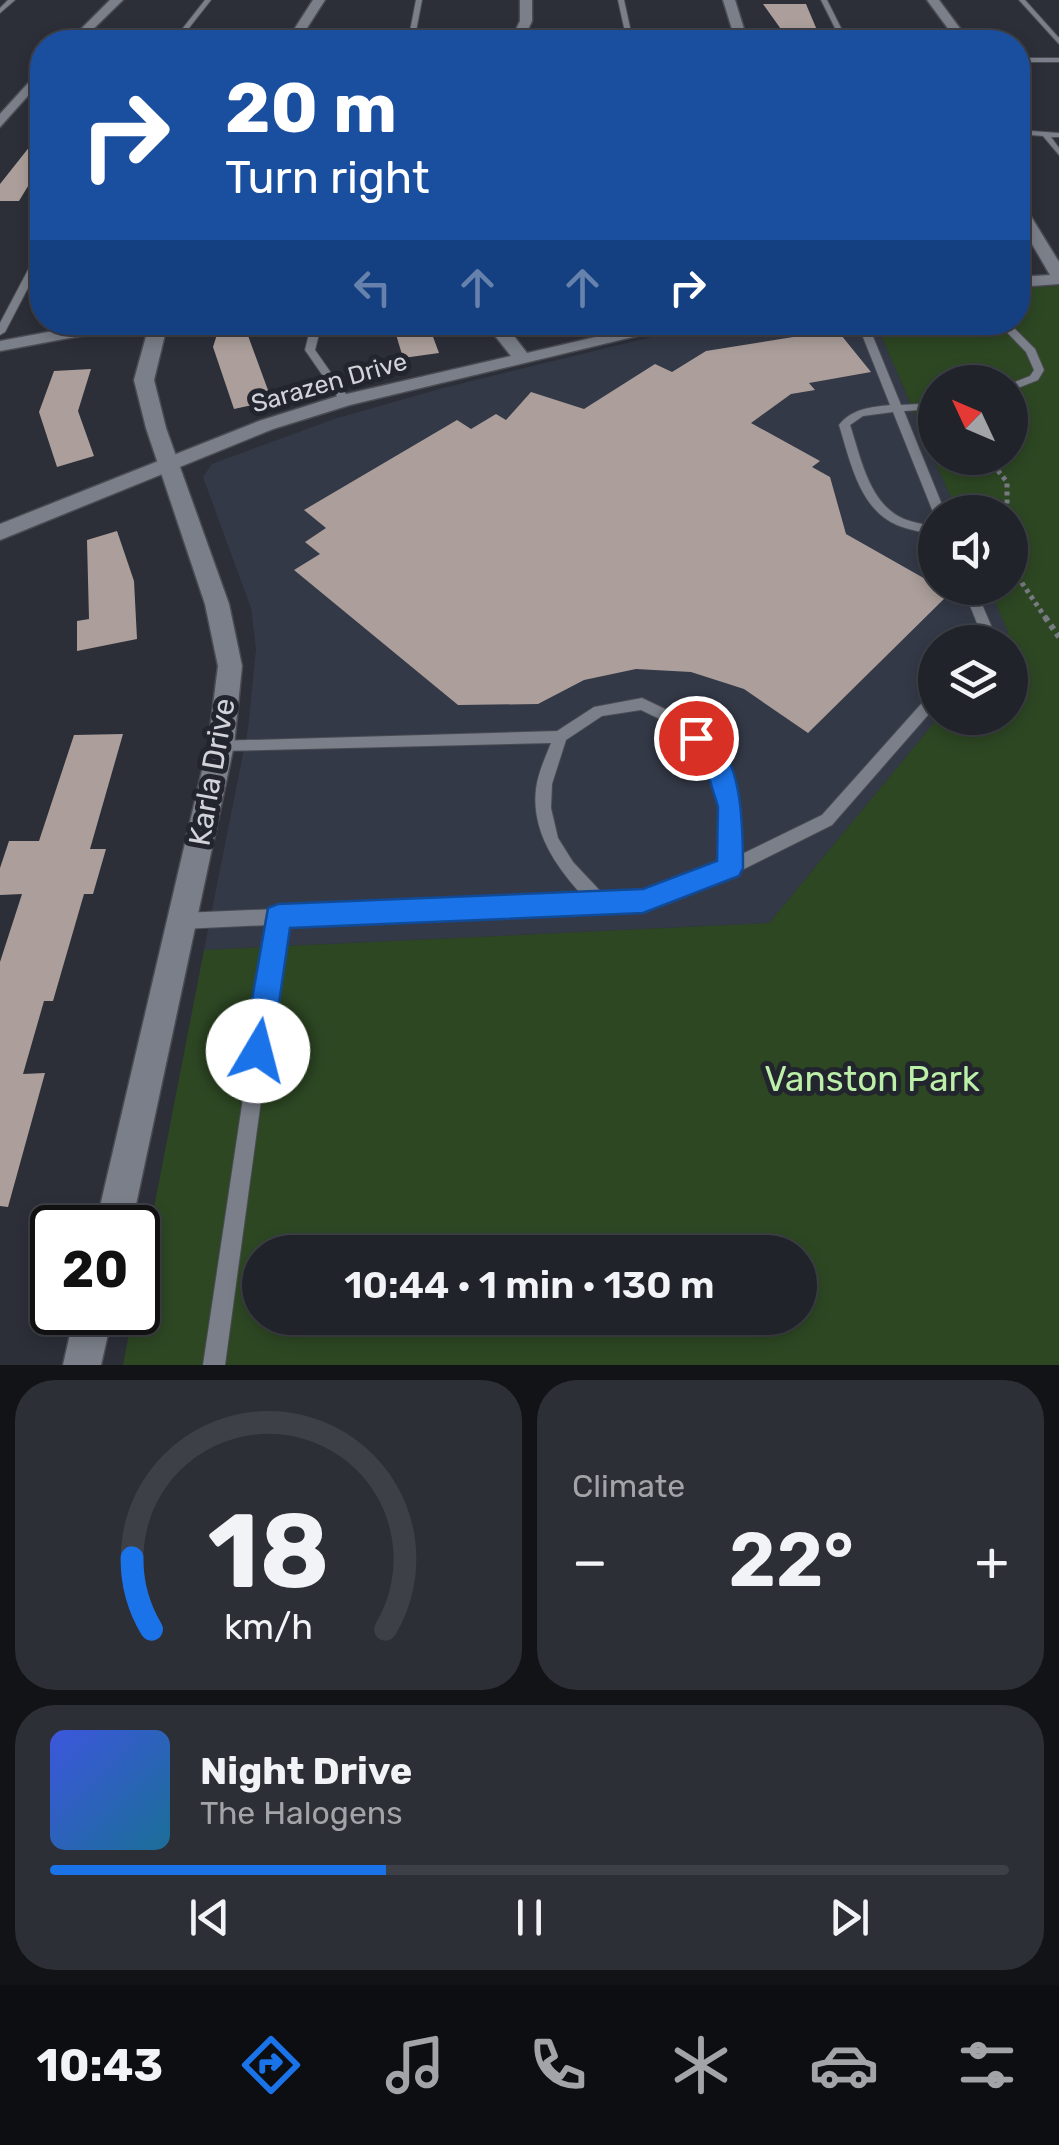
<!DOCTYPE html>
<meta charset="utf-8">
<style>
:root{--surface:#21232a;--page:#2d2f36;--text:#f1f3f6;--muted:#a2a4a8;--line:#3e4047;--accent:#1a73e8}
body{margin:0;font-family:Rubik,sans-serif;background:var(--page);color:var(--text);height:100vh;display:flex;flex-direction:column;font-size:38px;white-space:nowrap}
*{box-sizing:border-box;margin:0}
p{font-size:32px;color:var(--muted)}
.icon{flex:none;width:55px;height:55px;fill:none;stroke:currentColor;stroke-width:2;stroke-linecap:round;stroke-linejoin:round}
.map{position:relative;height:1365px;overflow:hidden}
.panel{display:flex;flex-direction:column;gap:15px;padding:15px;background:#121317;flex:1}
.panel>*{flex:none}
.guide{position:absolute;left:30px;top:30px;width:1000px;height:305px;border-radius:40px;box-shadow:0 5px 15px #0003,0 0 0 2px var(--line);background:#1a4fa0;color:#fff;overflow:hidden}
.needle{width:65px;rotate:314deg}
.controls{position:absolute;left:918px;top:365px;display:grid;gap:20px}
.controls a{display:grid;place-items:center;width:110px;height:110px;border-radius:50%;background:var(--surface);box-shadow:0 5px 15px #0003,0 0 0 2px var(--line);font-size:50px}
.speed{position:absolute;left:30px;top:1205px;display:flex;gap:20px;font-size:50px;font-weight:700;text-align:center}
.speed>*{display:grid;place-content:center;width:130px;height:130px;border-radius:50%;background:var(--surface);box-shadow:0 5px 15px #0003,0 0 0 2px var(--line);line-height:1}
.speed .limit{border:5px solid #111;border-radius:15px;background:#fff;color:#111}
.pin{position:absolute;display:grid;place-items:center;width:85px;height:85px;color:#fff;margin:-42px;border:5px solid #fff;border-radius:50%;box-shadow:0 2px 10px #0007}
.me{position:absolute;width:110px;margin:-55px;rotate:8deg;stroke-linejoin:round;filter:drop-shadow(0 0 8px #0008)}
.turn{display:flex;align-items:center;gap:35px;height:210px;padding:0 30px;font-size:45px}
.turn .icon{width:130px;height:130px;stroke-width:2.5}
.turn b{display:block;font-size:70px;line-height:85px}
.lanes{display:flex;align-items:center;height:95px;padding:0 30px;background:#0003;justify-content:center;gap:50px;direction:ltr}
.lanes .off{opacity:.35}
.big{font-size:75px;font-weight:600;line-height:1.1}
.panel .card{flex:1;display:flex;flex-direction:column;justify-content:center;gap:15px;min-width:0;padding:0 35px;border-radius:40px;background:var(--page)}
.panel .dial{align-items:center;gap:0}
.dial svg{height:260px;overflow:visible;fill:none;stroke:var(--line);stroke-width:7;stroke-linecap:round;text-anchor:middle}
.dial text{fill:var(--text);stroke:none}
.song{display:flex;align-items:center;gap:30px}
.cover{width:120px;height:120px;border-radius:15px;background:linear-gradient(135deg,hsl(230 70% 55%),hsl(200 70% 35%))}
.played{height:10px;border-radius:5px;background:linear-gradient(90deg,var(--accent) 35%,var(--line) 35%)}
.keys{display:flex;justify-content:space-around;direction:ltr}
.heat{display:flex;justify-content:space-between;align-items:center;font-size:55px;direction:ltr}
.panel .tiles{flex:1;display:grid;gap:15px;grid-template-columns:1fr 1fr}
.card:last-child{grid-column:span 2}
.trip{position:absolute;left:242px;top:1235px;width:575px;height:100px;border-radius:50px;background:var(--surface);box-shadow:0 5px 15px #0003,0 0 0 2px var(--line);font-weight:600;line-height:100px;text-align:center}
.dock{display:flex;height:160px;justify-content:space-around;align-items:center;background:#0d0e11;color:var(--muted)}
.dock .icon{width:70px;height:70px}
.dock .selected{color:var(--accent)}
.dock b{font-size:45px;color:var(--text)}
.map>svg:first-child{display:block}
.built{fill:#343947}
.green{fill:#2d4723;fill-rule:evenodd}
.building{fill:#ac9f9b}
.lines{fill:none;stroke-linecap:round;stroke-linejoin:round}
.service-casing{stroke:#4a4c53;stroke-width:2}
.minor-casing{stroke:#4a4c53;stroke-width:3}
.tertiary-casing{stroke:#4a4c53;stroke-width:3}
.path-far3{stroke:#797b83;stroke-width:4;stroke-dasharray:2.5 2.5;stroke-linecap:butt}
.path-far2{stroke:#797b83;stroke-width:5;stroke-dasharray:4 4;stroke-linecap:butt}
.path-far1{stroke:#797b83;stroke-width:6;stroke-dasharray:5 5;stroke-linecap:butt}
.path{stroke:#797b83;stroke-width:9;stroke-dasharray:6 6;stroke-linecap:butt}
.service{fill:#7b7f89;fill-rule:evenodd}
.minor{fill:#7b7f89;fill-rule:evenodd}
.tertiary{fill:#7b7f89;fill-rule:evenodd}
.route{fill:#1a73e8;stroke:#114b97;stroke-width:2.5}
.labels{text-anchor:middle;stroke-width:10;stroke-linejoin:round;paint-order:stroke}
.far-street-label{font-size:25px;fill:#d1d3d9;stroke:#22252e}
.street-label{font-size:30px;fill:#d1d3d9;stroke:#22252e}
.near-park-label{font-size:35px;fill:#bcf0a9;stroke:#22252e}
</style>
<div class="map">
<svg width="1059" height="1365" viewBox="0 0 1059 1365">
<rect width="100%" height="100%" fill="#2c2f38"/>
<path class="built" d="M 713,322 L 876,323 L 957,512 L 935,512 L 935,588 L 989,588 L 1008,632 L 999,642 L 935,642 L 938,718 L 769,923 L 204,950 L 248,729 L 256,649 L 251,608 L 203,477 L 212,464 L 334,419 L 443,388 Z"/>
<path class="green" d="M 1059,286 L 1059,1365 L 123,1365 L 133,1313 L 138,1312 L 138,1290 L 204,950 L 769,923 L 938,718 L 1010,718 L 1010,642 L 999,642 L 1008,632 L 989,588 L 1010,588 L 1010,512 L 957,512 L 876,323 L 1018,322 L 1018,288 ZM 935,382 L 1010,382 L 1010,458 L 935,458 ZM 260,1252 L 800,1252 L 800,1318 L 260,1318 Z"/>
<path class="building" d="M 763,4 L 806,4 L 822,42 L 779,42 L 783,32 Z
M 42,131 L 42,163 L 19,201 L 0,201 L 0,184 Z
M 221,322 L 243,322 L 272,401 L 234,409 L 213,347 Z
M 429,326 L 439,353 L 403,358 L 395,331 Z
M 837,330 L 871,372 L 809,383 L 815,390 L 791,394 L 751,423 L 820,461 L 812,467 L 830,477 L 846,534 L 950,593 L 808,733 L 744,689 L 691,672 L 636,669 L 584,680 L 538,704 L 458,705 L 294,570 L 320,554 L 305,542 L 326,528 L 304,510 L 457,420 L 471,429 L 496,414 L 506,420 L 531,392 L 584,409 L 655,364 L 672,372 L 706,351 Z
M 91,369 L 78,411 L 94,456 L 57,467 L 39,412 L 54,371 Z
M 117,531 L 134,581 L 137,639 L 77,651 L 77,621 L 89,619 L 87,540 Z
M 123,734 L 90,849 L 106,849 L 93,894 L 84,894 L 53,1001 L 44,1001 L 23,1074 L 45,1073 L 8,1207 L 0,1206 L 0,962 L 22,894 L 0,895 L 0,868 L 9,841 L 39,841 L 74,735 Z"/>
<g class="lines">
<g class="service-casing">
<path id="service" d="M 8,0 L 15,0 L 0,13 L 0,8 Z
M 205,0 L 211,0 L 178,42 L 172,42 Z
M 416,0 L 422,0 L 416,31 L 408,42 L 402,42 L 410,31 Z
M 618,0 L 624,0 L 631,32 L 627,42 L 621,42 L 625,32 Z
M 821,0 L 827,0 L 848,42 L 842,42 Z
M 1019,0 L 1025,0 L 1059,38 L 1059,44 Z
M 1018,58 L 1059,58 L 1059,62 L 1018,62 Z
M 1018,130 L 1059,133 L 1059,137 L 1051,137 L 1059,148 L 1059,155 L 1043,136 L 1018,134 Z
M 42,250 L 42,261 L 5,332 L 0,335 L 0,323 L 37,253 Z
M 312,322 L 322,322 L 315,350 L 350,400 L 349,402 L 341,402 L 305,350 Z
M 857,322 L 867,322 L 901,405 L 935,403 L 935,409 L 904,411 L 945,512 L 935,512 L 935,515 L 933,512 L 893,412 L 863,416 L 850,425 C 861,458 869,504 904,519 C 914,523 925,524 935,527 L 935,535 C 922,532 909,530 897,525 C 859,509 850,460 839,425 C 851,409 871,407 890,405 Z
M 997,322 L 1008,322 L 1035,349 L 1044,370 L 1038,380 L 1010,391 L 1010,384 L 1030,376 L 1034,370 L 1026,352 Z
M 963,588 L 975,588 L 996,637 L 992,642 L 977,642 L 982,636 Z
M 935,693 L 935,707 L 832,825 L 736,873 L 643,908 L 285,924 L 225,1365 L 203,1365 L 269,925 L 182,929 L 176,926 L 174,921 L 176,916 L 182,913 L 583,896 C 556,867 531,831 536,789 C 538,773 545,758 551,743 L 221,751 L 216,749 L 214,745 L 216,741 L 557,731 L 594,707 L 642,698 L 684,718 L 720,753 L 738,807 L 738,856 L 822,815 L 930,694 ZM 641,710 L 674,726 L 707,756 L 722,807 L 722,864 L 643,894 L 604,895 L 573,862 L 558,838 L 551,808 L 552,784 L 566,740 L 602,716 Z"/>
</g>
<g class="minor-casing">
<path id="minor" d="M 110,0 L 123,0 L 80,42 L 68,42 Z
M 520,0 L 532,0 L 532,21 L 522,42 L 510,42 L 520,21 Z
M 723,0 L 735,0 L 748,42 L 736,42 Z
M 927,0 L 939,0 L 970,42 L 958,42 Z
M 42,68 L 42,80 L 0,127 L 0,114 Z
M 1018,203 L 1024,205 L 1059,262 L 1059,284 L 1018,287 L 1018,277 L 1050,275 L 1018,220 Z
M 164,322 L 163,330 L 157,331 L 80,336 L 0,351 L 0,341 L 80,326 Z
M 484,322 L 503,322 L 527,353 L 660,322 L 695,322 L 350,405 L 273,429 L 0,540 L 0,524 L 259,421 L 338,396 L 511,356 Z"/>
</g>
<g class="tertiary-casing">
<path id="tertiary" d="M 313,0 L 325,0 L 298,42 L 286,42 Z
M 150,322 L 168,322 L 154,380 L 166,428 L 229,604 L 242,666 L 234,745 L 131,1228 L 95,1228 L 208,745 L 218,666 L 205,604 L 146,428 L 134,380 Z
M 75,1312 L 113,1312 L 101,1365 L 63,1365 Z"/>
</g>
<path class="path-far3" d="M 706,326 L 728,322"/>
<path class="path-far2" d="M 988,458 L 1007,482 L 1007,512
M 1010,553 L 1022,583 L 1047,620"/>
<path class="path-far1" d="M 1045,617 L 1059,637"/>
<path class="path" d="M 138,1259 L 142,1236"/>
<use href="#service" class="service"/>
<use href="#minor" class="minor"/>
<use href="#tertiary" class="tertiary"/>
</g>
<path class="route" d="M 696,728 C 744,744 743,826 743,868 L 739,876 L 643,913 L 290,928 L 272,1051 L 268,1061 L 258,1065 L 247,1061 L 243,1051 L 268,908 L 278,904 L 643,889 L 717,861 L 718,807 L 703,758 L 684,738 L 687,731 Z"/>
<g class="labels">
<g class="far-street-label">
<text transform="translate(329 382) rotate(-16)" y="9">Sarazen Drive</text>
</g>
<g class="street-label">
<text transform="translate(212 772) rotate(-80)" y="10">Karla Drive</text>
</g>
<g class="near-park-label">
<text x="872" y="1091">Vanston Park</text>
</g>
</g>
</svg>
<div class="controls">
<a><svg class="needle" viewBox="-14 -14 28 28"><path d="M0-13l5 13h-10z" fill="#e53935"/><path d="M0 13l5-13h-10z" fill="#a2a4a8"/></svg></a>
<a><svg class="icon" aria-label="sound" viewBox="0 0 24 24"><path d="M4 9h4l5-4v14l-5-4H4zM17 9q2 3 0 6"/></svg></a>
<a><svg class="icon" aria-label="layers" viewBox="0 0 24 24"><path d="M12 4l9 5-9 5-9-5zM3 14l9 5 9-5"/></svg></a>
</div>
<div class="speed"><div class="limit">20</div></div>
<div class="pin" style="left:696px;top:738px;background:#d93025"><svg class="icon" aria-label="arrive" viewBox="0 0 24 24"><path d="M6 21V4h12l-3 4 3 4H6"/></svg></div>
<svg class="me" style="left:258px;top:1051px" viewBox="-20 -20 40 40"><circle r="19" fill="#fff"/><path d="M0-13L10 11 0 6-10 11z" fill="#1a73e8"/></svg>
<div class="trip">10:44 · 1 min · 130 m</div>
<div class="guide">
<div class="turn"><svg class="icon" aria-label="right" viewBox="0 0 24 24"><path d="M7 20v-9h11M14 6l5 5-5 5"/></svg><div><b>20 m</b>Turn right</div></div>
<div class="lanes"><svg class="icon off" aria-label="left" viewBox="0 0 24 24"><path d="M17 20v-9H6M10 6l-5 5 5 5"/></svg><svg class="icon off" aria-label="ahead" viewBox="0 0 24 24"><path d="M12 20V5M6 11l6-6 6 6"/></svg><svg class="icon off" aria-label="ahead" viewBox="0 0 24 24"><path d="M12 20V5M6 11l6-6 6 6"/></svg><svg class="icon" aria-label="right" viewBox="0 0 24 24"><path d="M7 20v-9h11M14 6l5 5-5 5"/></svg></div>
</div>
</div>
<section class="panel">
<div class="tiles">
<div class="card dial"><svg viewBox="0 0 100 80">
<path d="M14 69A42 42 0 1 1 86 69"/>
<path d="M14 69A42 42 0 0 1 8 47" stroke="#1a73e8"/>
<text x="50" y="56" font-size="32" font-weight="700">18</text>
<text x="50" y="72" font-size="11">km/h</text>
</svg></div>
<div class="card"><p>Climate</p>
<div class="heat"><a>−</a><b class="big">22°</b><a>+</a></div>
</div>
<div class="card">
<div class="song"><i class="cover"></i><div><b>Night Drive</b><p>The Halogens</p></div></div>
<div class="played"></div>
<div class="keys"><svg class="icon" aria-label="previous" viewBox="0 0 24 24"><path d="M18 5L8 12l10 7zM5 5v14"/></svg><svg class="icon" aria-label="pause" viewBox="0 0 24 24"><path d="M8 5v14M16 5v14"/></svg><svg class="icon" aria-label="next" viewBox="0 0 24 24"><path d="M6 5l10 7-10 7zM19 5v14"/></svg></div>
</div>
</div>
</section>
<nav class="dock">
<b>10:43</b>
<svg class="icon selected" aria-label="directions" viewBox="0 0 24 24"><path d="M12 3l9 9-9 9-9-9zM9 14v-3h6M13 9l2 2-2 2"/></svg>
<svg class="icon" aria-label="music" viewBox="0 0 24 24"><path d="M9 18V5l10-2v13"/><circle cx="6" cy="18" r="3"/><circle cx="16" cy="16" r="3"/></svg>
<svg class="icon" aria-label="phone" viewBox="0 0 24 24"><path d="M5 4h4l2 5-3 2q2 4 5 5l2-3 5 2v4C11 20 4 13 5 4z"/></svg>
<svg class="icon" aria-label="climate" viewBox="0 0 24 24"><path d="M12 3v18M4 7l16 10M4 17L20 7"/></svg>
<svg class="icon" aria-label="car" viewBox="0 0 24 24"><path d="M5 17H2v-5l4-1 3-4h7l3 4 3 1v5h-3M9 17h6M6 11h13"/><circle cx="7" cy="17" r="2"/><circle cx="17" cy="17" r="2"/></svg>
<svg class="icon" aria-label="filters" viewBox="0 0 24 24"><path d="M4 7h16M4 17h16"/><circle cx="9" cy="7" r="2"/><circle cx="15" cy="17" r="2"/></svg>
</nav>
